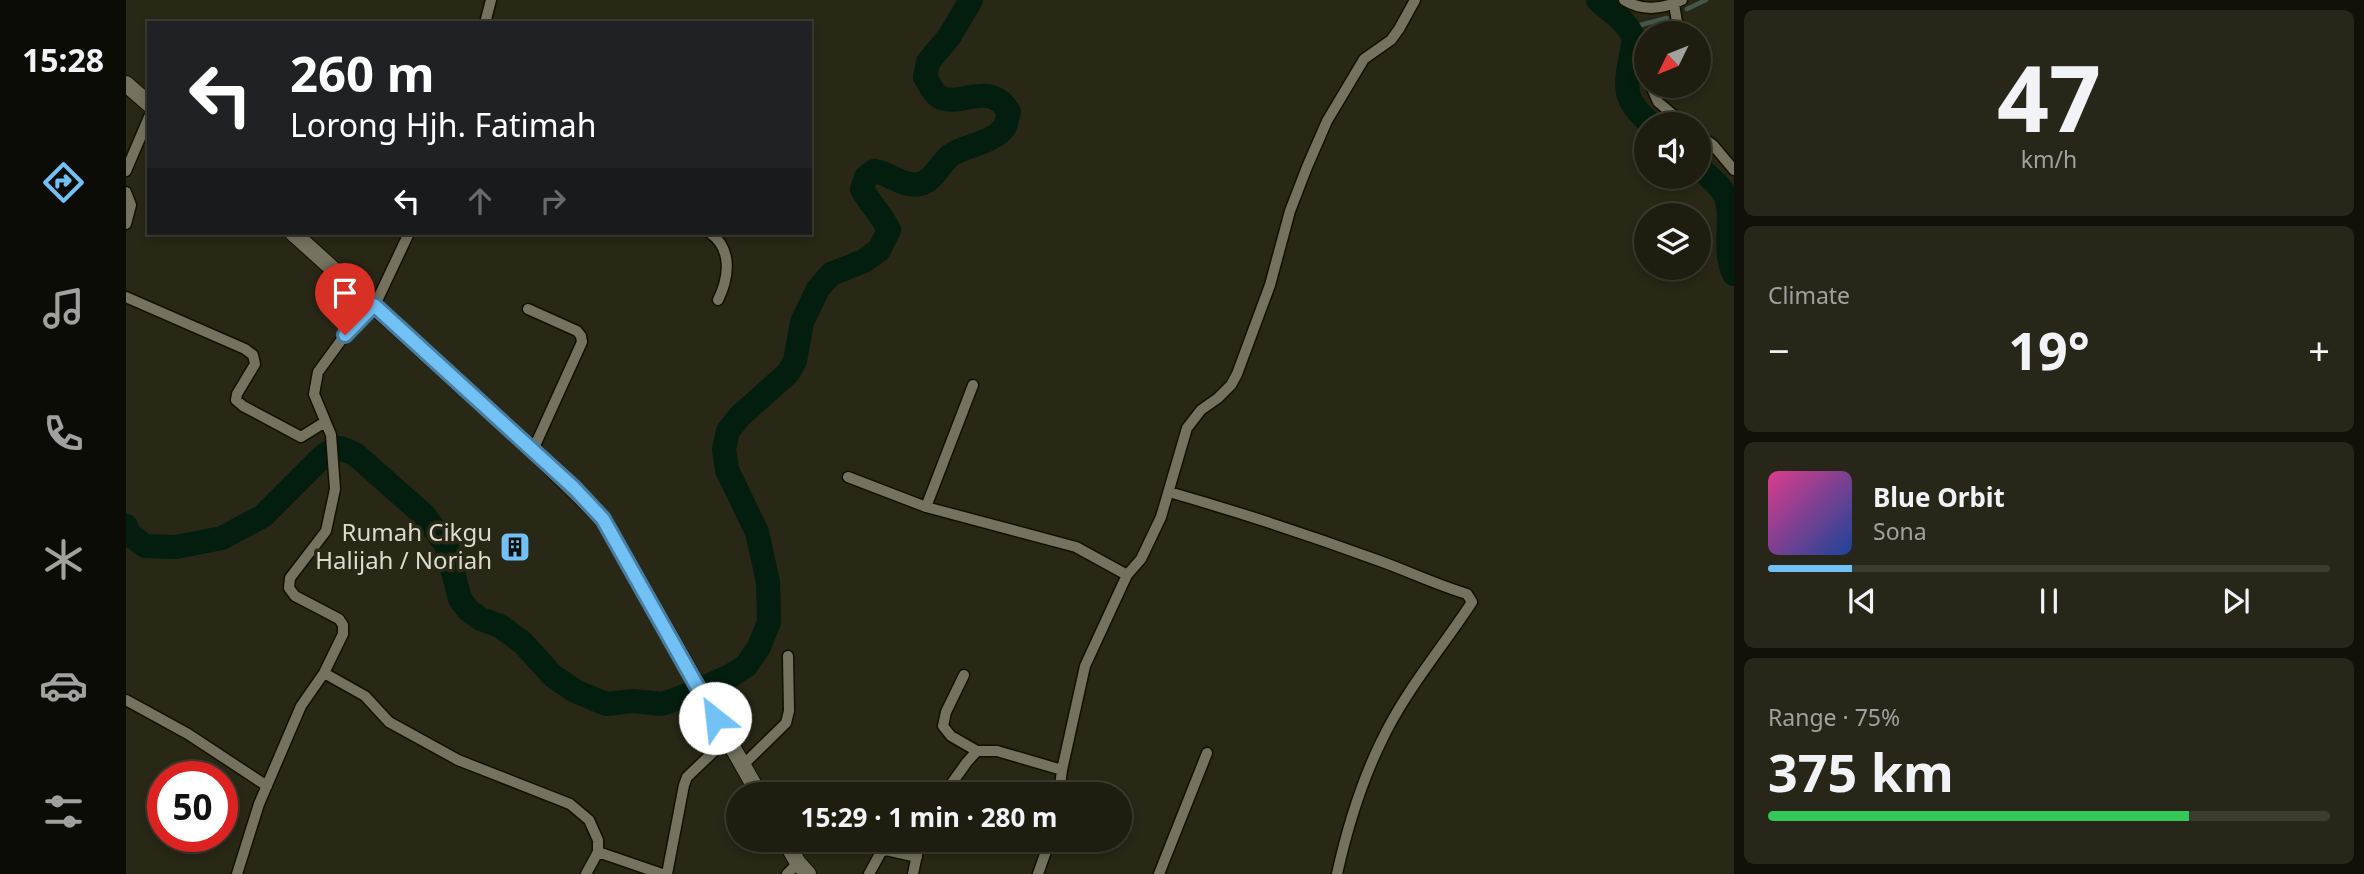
<!DOCTYPE html>
<meta charset="utf-8">
<style>
:root{--surface:#1f1d10;--page:#272619;--text:#f1f3f6;--muted:#a1a29f;--line:#3c3b30;--accent:#71c1f5}
body{margin:0;font-family:"Noto Sans",sans-serif;background:var(--page);color:var(--text);height:100vh;display:flex;flex-direction:column;font-size:26px;white-space:nowrap}
*{box-sizing:border-box;margin:0}
p{font-size:23px;color:var(--muted)}
.icon{flex:none;width:38px;height:38px;fill:none;stroke:currentColor;stroke-width:2;stroke-linecap:round;stroke-linejoin:round}
.map{position:relative;flex:1;overflow:hidden}
.side{display:flex;flex-direction:column;gap:10px;padding:10px;background:#111009;width:630px}
.side>*{flex:none}
.guide{position:absolute;left:21px;top:21px;width:665px;height:214px;border-radius:0px;box-shadow:0 4px 10px #0003,0 0 0 2px var(--line);background:#202124;color:#fff;overflow:hidden}
.needle{width:46px;rotate:227deg}
.buttons{position:absolute;left:1508px;top:21px;display:grid;gap:14px}
.buttons a{display:grid;place-items:center;width:77px;height:77px;border-radius:50%;background:var(--surface);box-shadow:0 4px 10px #0003,0 0 0 2px var(--line);font-size:35px}
.speed{position:absolute;left:21px;top:761px;display:flex;gap:14px;font-size:35px;font-weight:700;text-align:center}
.speed>*{display:grid;place-content:center;width:91px;height:91px;border-radius:50%;background:var(--surface);box-shadow:0 4px 10px #0003,0 0 0 2px var(--line);line-height:1}
.speed .limit{border:10px solid #d22;background:#fff;color:#111}
.pin{position:absolute;display:grid;place-items:center;width:60px;height:60px;color:#fff;margin:-72px -30px;border-radius:50% 50% 50% 0;rotate:-45deg;box-shadow:0 0 7px #0007}
.pin .icon{rotate:45deg}
.me{position:absolute;width:77px;margin:-38px;rotate:331deg;stroke-linejoin:round;filter:drop-shadow(0 0 5px #0008)}
.turn{display:flex;align-items:center;gap:24px;height:147px;padding:0 28px;font-size:32px}
.turn .icon{width:91px;height:91px;stroke-width:2.5}
.turn b{display:block;font-size:49px;line-height:60px}
.lanes{display:flex;align-items:center;height:66px;padding:0 28px;background:#0003;justify-content:center;gap:35px;direction:ltr}
.lanes .off{opacity:.35}
.big{font-size:52px;font-weight:700;line-height:1.1}
.side .card{flex:1;display:flex;flex-direction:column;justify-content:center;gap:10px;min-width:0;padding:0 24px;border-radius:10px;background:var(--page)}
.side .dial{align-items:center;gap:0}
.dial b{font-size:91px;line-height:1}
.song{display:flex;align-items:center;gap:21px}
.cover{width:84px;height:84px;border-radius:10px;background:linear-gradient(135deg,hsl(330 70% 55%),hsl(220 70% 35%))}
.played{height:7px;border-radius:4px;background:linear-gradient(90deg,var(--accent) 15%,var(--line) 15%)}
.keys{display:flex;justify-content:space-around;direction:ltr}
.heat{display:flex;justify-content:space-between;align-items:center;font-size:38px;direction:ltr}
.charge{height:10px;border-radius:5px;background:linear-gradient(90deg,#34c759 75%,var(--line) 0)}
.trip{position:absolute;left:600px;top:782px;width:406px;height:70px;border-radius:35px;background:var(--surface);box-shadow:0 4px 10px #0003,0 0 0 2px var(--line);font-weight:700;line-height:70px;text-align:center}
main{display:flex;flex:1;min-height:0}
.tabs{display:flex;flex-direction:column;width:126px;justify-content:space-around;align-items:center;background:#0c0c06;color:var(--muted)}
.tabs .icon{width:49px;height:49px}
.tabs .selected{color:var(--accent)}
.tabs b{font-size:32px;color:var(--text)}
.map>svg:first-child{display:block}
.lines{fill:none;stroke-linecap:round;stroke-linejoin:round}
.stream{stroke:#445749;stroke-width:4.5}
.river{stroke:#031e0f;stroke-width:24}
.minor-casing{stroke:#121002;stroke-width:13}
.secondary-casing{stroke:#121002;stroke-width:18}
.minor{stroke:#75725f;stroke-width:10}
.secondary{stroke:#75725f;stroke-width:16}
.route-casing{stroke:#497d9f;stroke-width:18}
.route{stroke:#71c1f5;stroke-width:12}
.labels{text-anchor:middle;stroke-width:7;stroke-linejoin:round;paint-order:stroke}
.poi-label{font-size:24px;fill:#dddcd1;stroke:#292716;text-anchor:end}
</style>
<main>
<nav class="tabs">
<b>15:28</b>
<svg class="icon selected" aria-label="directions" viewBox="0 0 24 24"><path d="M12 3l9 9-9 9-9-9zM9 14v-3h6M13 9l2 2-2 2"/></svg>
<svg class="icon" aria-label="music" viewBox="0 0 24 24"><path d="M9 18V5l10-2v13"/><circle cx="6" cy="18" r="3"/><circle cx="16" cy="16" r="3"/></svg>
<svg class="icon" aria-label="phone" viewBox="0 0 24 24"><path d="M5 4h4l2 5-3 2q2 4 5 5l2-3 5 2v4C11 20 4 13 5 4z"/></svg>
<svg class="icon" aria-label="climate" viewBox="0 0 24 24"><path d="M12 3v18M4 7l16 10M4 17L20 7"/></svg>
<svg class="icon" aria-label="car" viewBox="0 0 24 24"><path d="M5 17H2v-5l4-1 3-4h7l3 4 3 1v5h-3M9 17h6M6 11h13"/><circle cx="7" cy="17" r="2"/><circle cx="17" cy="17" r="2"/></svg>
<svg class="icon" aria-label="filters" viewBox="0 0 24 24"><path d="M4 7h16M4 17h16"/><circle cx="9" cy="7" r="2"/><circle cx="15" cy="17" r="2"/></svg>
</nav>
<div class="map">
<svg width="1608" height="874" viewBox="0 0 1608 874">
<rect width="100%" height="100%" fill="#292716"/>
<g class="lines">
<path class="stream" d="M 1561,9 L 1580,0
M 1503,28 L 1541,18"/>
<path class="river" d="M 1472,0 C 1482,10 1501,21 1506,35 C 1509,42 1506,49 1505,56 C 1498,89 1498,101 1525,124
M 1573,168 C 1583,177 1595,185 1600,197 C 1608,218 1596,250 1608,274
M 0,526 L 3,534 L 19,546 L 50,547 L 96,538 L 137,516 L 196,457 L 203,452 L 214,448 L 229,454 L 298,515 L 320,545 L 334,599 L 342,610 L 355,619 L 374,626 L 397,643 L 427,676 L 449,691 L 480,704 L 507,701 L 536,704 L 559,696 L 604,676 L 620,666 L 633,647 L 643,622 L 642,582 L 631,532 L 601,470 L 598,449 L 602,431 L 614,416 L 662,373 L 669,361 L 676,322 L 692,289 L 705,274 L 738,261 L 753,250 L 763,230 C 756,215 744,204 736,189 L 740,177 L 748,171 C 764,173 778,188 794,184 C 808,181 814,163 825,155 C 842,144 865,144 878,128 C 881,124 881,117 883,112 C 863,78 833,110 812,96 C 806,91 803,83 799,77 L 802,62 L 823,37 L 845,0"/>
<g class="minor-casing">
<path id="minor" d="M 1498,0 C 1517,12 1537,9 1556,0
M 359,23 L 365,0
M 1544,33 L 1551,22 L 1548,4
M 1525,86 L 1532,102 L 1558,124
M 1573,135 L 1587,145 L 1608,170
M 0,171 L 23,117
M 0,192 L 5,205 L 0,224
M 584,233 C 607,249 603,278 592,300
M 0,297 L 119,349 L 127,355 L 129,364 L 111,394 L 110,400 L 117,406 L 175,437 L 199,422
M 402,309 L 451,331 L 455,336 L 456,342 L 407,450
M 722,477 L 800,507 L 950,547 L 1001,575
M 1043,492 C 1113,512 1183,535 1251,560 C 1282,571 1311,585 1341,594 L 1346,602 C 1316,648 1279,691 1255,742 C 1235,783 1221,829 1211,874
M 800,507 L 847,385
M 198,673 L 239,696 L 263,722 L 332,760 L 444,804 L 463,820 L 472,840 L 472,852 L 460,874
M 838,675 L 820,712 L 817,726 L 825,736 L 851,751 L 871,751 L 936,770
M 0,700 L 62,734 L 141,786
M 616,766 L 660,723 L 663,711 L 662,656
M 818,794 L 841,762 L 851,751
M 933,794 L 936,770 L 959,666 L 1001,575 L 1015,559 L 1035,517 L 1061,428 L 1075,410 L 1092,398 L 1105,385 L 1111,374 L 1144,285 L 1164,211 L 1181,167 L 1201,121 L 1238,59 L 1265,40 L 1273,29 L 1289,0
M 472,852 L 536,874
M 111,874 L 133,804 L 175,706 L 198,673 L 217,634 L 217,625 L 213,619 L 169,596 L 163,588 L 164,578 L 200,531 L 209,489 L 205,435 L 188,394 L 192,372 L 219,335 L 249,305 L 283,233
M 541,874 L 558,785 L 561,777 L 601,739
M 661,874 L 672,863
M 743,874 L 755,852 L 760,850 L 791,857
M 787,874 L 794,840
M 912,874 L 924,840
M 1033,874 L 1081,753"/>
</g>
<g class="secondary-casing">
<path id="secondary" d="M 0,84 L 23,104
M 167,233 L 407,450 L 477,519 L 633,794
M 659,840 L 672,863 L 682,874"/>
</g>
<use href="#minor" class="minor"/>
<use href="#secondary" class="secondary"/>
</g>
<g class="lines">
<g class="route-casing">
<path id="route" d="M 219,335 L 248,305 L 448,488 L 477,519 L 589,718"/>
</g>
<use href="#route" class="route"/>
</g>
<defs>
<g id="building-square" transform="scale(1.575)"><rect x="-9" y="-9" width="18" height="18" rx="4" fill="#71c1f5" stroke="#292716"/><path d="M-4-6H4V6H1V3H-1V6H-4ZM-2.5-4.3h1.7v1.8h-1.7ZM.8-4.3h1.7v1.8H.8ZM-2.5-1h1.7V.8h-1.7ZM.8-1h1.7V.8H.8Z" fill="#111"/></g>
</defs>
<g fill-rule="evenodd">
<use href="#building-square" x="389" y="547"/>
</g>
<g class="labels">
<g class="poi-label">
<text x="366" y="541">Rumah Cikgu<tspan x="366" dy="28">Halijah / Noriah</tspan></text>
</g>
</g>
</svg>
<div class="buttons">
<a><svg class="needle" viewBox="-14 -14 28 28"><path d="M0-13l5 13h-10z" fill="#e53935"/><path d="M0 13l5-13h-10z" fill="#a1a29f"/></svg></a>
<a><svg class="icon" aria-label="sound" viewBox="0 0 24 24"><path d="M4 9h4l5-4v14l-5-4H4zM17 9q2 3 0 6"/></svg></a>
<a><svg class="icon" aria-label="layers" viewBox="0 0 24 24"><path d="M12 4l9 5-9 5-9-5zM3 14l9 5 9-5"/></svg></a>
</div>
<div class="speed"><div class="limit">50</div></div>
<div class="pin" style="left:219px;top:335px;background:#d93025"><svg class="icon" aria-label="arrive" viewBox="0 0 24 24"><path d="M6 21V4h12l-3 4 3 4H6"/></svg></div>
<svg class="me" style="left:589px;top:718px" viewBox="-20 -20 40 40"><circle r="19" fill="#fff"/><path d="M0-13L10 11 0 6-10 11z" fill="#71c1f5"/></svg>
<div class="trip">15:29 · 1 min · 280 m</div>
<div class="guide">
<div class="turn"><svg class="icon" aria-label="left" viewBox="0 0 24 24"><path d="M17 20v-9H6M10 6l-5 5 5 5"/></svg><div><b>260 m</b>Lorong Hjh. Fatimah</div></div>
<div class="lanes"><svg class="icon" aria-label="left" viewBox="0 0 24 24"><path d="M17 20v-9H6M10 6l-5 5 5 5"/></svg><svg class="icon off" aria-label="ahead" viewBox="0 0 24 24"><path d="M12 20V5M6 11l6-6 6 6"/></svg><svg class="icon off" aria-label="right" viewBox="0 0 24 24"><path d="M7 20v-9h11M14 6l5 5-5 5"/></svg></div>
</div>
</div>
<section class="side">
<div class="card dial"><b>47</b><p>km/h</p></div>
<div class="card"><p>Climate</p>
<div class="heat"><a>−</a><b class="big">19°</b><a>+</a></div>
</div>
<div class="card">
<div class="song"><i class="cover"></i><div><b>Blue Orbit</b><p>Sona</p></div></div>
<div class="played"></div>
<div class="keys"><svg class="icon" aria-label="previous" viewBox="0 0 24 24"><path d="M18 5L8 12l10 7zM5 5v14"/></svg><svg class="icon" aria-label="pause" viewBox="0 0 24 24"><path d="M8 5v14M16 5v14"/></svg><svg class="icon" aria-label="next" viewBox="0 0 24 24"><path d="M6 5l10 7-10 7zM19 5v14"/></svg></div>
</div>
<div class="card"><p>Range · 75%</p><b class="big">375 km</b><div class="charge"></div></div>
</section>
</main>
